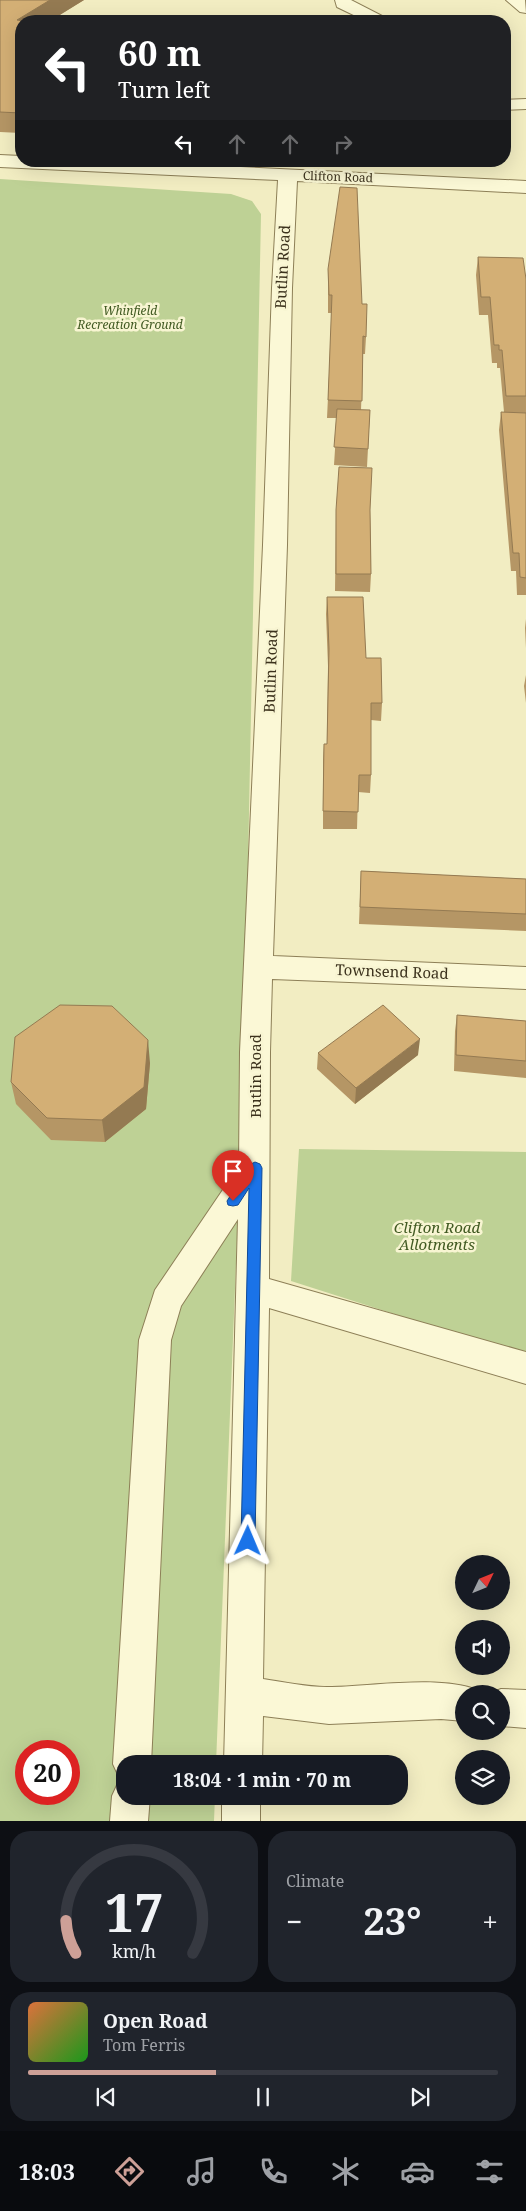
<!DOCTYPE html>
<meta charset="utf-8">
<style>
:root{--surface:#171b24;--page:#20242c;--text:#f1f3f6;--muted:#9ea1a6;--line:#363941;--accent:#cda097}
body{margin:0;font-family:"Noto Serif",serif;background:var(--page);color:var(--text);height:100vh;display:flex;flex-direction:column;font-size:19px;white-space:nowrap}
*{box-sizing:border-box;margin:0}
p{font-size:16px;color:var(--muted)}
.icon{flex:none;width:28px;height:28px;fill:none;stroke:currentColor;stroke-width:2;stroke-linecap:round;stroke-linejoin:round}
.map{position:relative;height:1821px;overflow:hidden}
.sheet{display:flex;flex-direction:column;gap:10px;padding:10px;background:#0d0f14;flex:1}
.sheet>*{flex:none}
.banner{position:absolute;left:15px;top:15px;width:496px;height:152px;border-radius:20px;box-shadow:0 5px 20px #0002;background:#202124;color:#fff;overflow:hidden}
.needle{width:32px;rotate:47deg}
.tools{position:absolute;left:455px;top:1555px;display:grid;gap:10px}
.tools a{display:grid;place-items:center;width:55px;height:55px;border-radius:50%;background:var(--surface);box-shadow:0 5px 20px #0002;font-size:25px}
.speed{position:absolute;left:15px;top:1740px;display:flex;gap:10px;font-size:25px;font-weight:700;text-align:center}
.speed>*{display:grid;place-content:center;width:65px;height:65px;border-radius:50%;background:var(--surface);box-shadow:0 5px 20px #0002;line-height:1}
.speed .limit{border:8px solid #d22;background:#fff;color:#111}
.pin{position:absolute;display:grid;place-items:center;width:42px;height:42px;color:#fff;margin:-51px -21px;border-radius:50% 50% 50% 0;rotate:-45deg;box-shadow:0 0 5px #0007}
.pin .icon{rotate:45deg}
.me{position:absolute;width:55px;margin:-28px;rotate:1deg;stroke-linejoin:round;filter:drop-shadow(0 0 4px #0008)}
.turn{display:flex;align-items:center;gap:18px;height:105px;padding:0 20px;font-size:22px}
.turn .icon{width:65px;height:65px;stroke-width:2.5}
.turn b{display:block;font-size:35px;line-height:42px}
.lanes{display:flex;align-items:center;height:48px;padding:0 20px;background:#0003;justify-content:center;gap:25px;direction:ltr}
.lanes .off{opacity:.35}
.big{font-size:38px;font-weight:700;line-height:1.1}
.sheet .card{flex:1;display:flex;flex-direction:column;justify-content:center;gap:8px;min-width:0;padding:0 18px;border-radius:20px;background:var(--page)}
.sheet .dial{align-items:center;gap:0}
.dial svg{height:130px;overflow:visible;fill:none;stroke:var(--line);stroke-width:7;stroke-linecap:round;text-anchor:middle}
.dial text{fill:var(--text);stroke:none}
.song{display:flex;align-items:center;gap:15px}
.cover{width:60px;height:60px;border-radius:8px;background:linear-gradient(135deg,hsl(20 70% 55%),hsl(120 70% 35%))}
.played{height:5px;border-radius:2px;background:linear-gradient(90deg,var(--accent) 40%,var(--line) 40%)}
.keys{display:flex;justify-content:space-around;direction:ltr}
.heat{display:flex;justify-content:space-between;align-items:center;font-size:28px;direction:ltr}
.sheet .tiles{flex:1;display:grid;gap:10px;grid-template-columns:1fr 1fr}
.card:last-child{grid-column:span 2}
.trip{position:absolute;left:116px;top:1755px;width:292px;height:50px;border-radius:20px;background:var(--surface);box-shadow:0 5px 20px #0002;font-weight:700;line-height:50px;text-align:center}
.menu{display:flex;height:80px;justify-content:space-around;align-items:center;background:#090b0e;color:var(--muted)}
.menu .icon{width:35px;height:35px}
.menu .current{color:var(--accent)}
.menu b{font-size:22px;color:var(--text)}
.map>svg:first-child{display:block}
.green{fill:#bed195;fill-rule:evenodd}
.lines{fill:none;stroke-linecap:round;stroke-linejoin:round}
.minor-casing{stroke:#8d7f57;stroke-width:2}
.minor{fill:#fbf8d6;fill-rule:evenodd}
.wall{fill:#b59665}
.shaded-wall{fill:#947a52}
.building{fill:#d3af75;stroke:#947a52}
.route{fill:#1a73e8;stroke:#114b97}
.labels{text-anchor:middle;stroke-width:5;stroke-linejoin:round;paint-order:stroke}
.far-street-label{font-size:12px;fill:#3c321d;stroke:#f8f5d2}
.far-park-label{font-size:12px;font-style:italic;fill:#415a22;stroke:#f8f5d2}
.street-label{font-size:15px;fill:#3c321d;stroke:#f8f5d2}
.park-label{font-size:15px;font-style:italic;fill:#415a22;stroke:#f8f5d2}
</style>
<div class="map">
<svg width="526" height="1821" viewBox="0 0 526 1821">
<rect width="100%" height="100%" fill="#f2edc2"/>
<path class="green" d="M 0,179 L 231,194 L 252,201 L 261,214 L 244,1063 L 216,1764 L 125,1764 L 125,1796 L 215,1796 L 214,1821 L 0,1821 ZM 26,1751 L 69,1751 L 69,1794 L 26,1794 Z
M 299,1149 L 526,1152 L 526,1356 L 291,1281 Z"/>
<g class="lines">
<g class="minor-casing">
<path id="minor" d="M 335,0 L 351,0 L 384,17 L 386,21 L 366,21 L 337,7 Z
M 506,0 L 525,0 L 526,13 L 520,12 Z
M 526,99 L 526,109 L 505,110 L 505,100 Z
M 0,155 L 21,156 L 21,161 L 118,161 L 526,181 L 526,193 L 297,181 L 292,288 L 287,545 L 273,956 L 526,967 L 526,989 L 272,979 L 270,1052 L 269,1279 L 526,1352 L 526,1384 L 269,1308 L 263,1679 C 285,1682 310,1688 332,1687 C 373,1686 441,1675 477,1690 L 479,1694 L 464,1694 L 464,1721 L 441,1719 L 329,1724 L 263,1716 L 262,1764 L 224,1764 L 238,1219 L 181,1306 L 171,1340 L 151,1764 L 125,1764 L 125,1796 L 150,1796 L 148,1821 L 110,1821 L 112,1796 L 118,1783 L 124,1780 L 119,1777 L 113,1764 L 139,1340 L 155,1290 L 239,1166 L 240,1052 L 263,545 L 272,288 L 278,180 L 0,167 Z
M 501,1689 L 526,1690 L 526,1728 L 501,1726 L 501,1694 L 488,1694 Z
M 222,1796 L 260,1796 L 260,1821 L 222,1821 Z"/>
</g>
<use href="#minor" class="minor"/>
</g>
<path class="wall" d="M 0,0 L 84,0 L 50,21 L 21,21 L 21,133 L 0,132 Z
M 478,257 L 526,279 L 526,595 L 517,595 L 516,571 L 511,571 L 499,430 L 501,412 L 504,412 L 500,368 L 497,368 L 497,363 L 492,363 L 488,315 L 479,315 L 476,275 Z
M 328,269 L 362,304 L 366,337 L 365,354 L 363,354 L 361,410 L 370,410 L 367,467 L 334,465 L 337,418 L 327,418 L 332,313 L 328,313 Z
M 336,510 L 370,510 L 371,574 L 370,592 L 335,591 Z
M 327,597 L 366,658 L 382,703 L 381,721 L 371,720 L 371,775 L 370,793 L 358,792 L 357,829 L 323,829 L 323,761 L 324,744 L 327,744 L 328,666 L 326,614 Z
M 526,619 L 526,648 L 525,628 Z
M 526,675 L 526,703 L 524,686 Z
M 361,871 L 526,879 L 526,931 L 359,924 Z
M 457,1015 L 526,1021 L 526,1078 L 454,1071 L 455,1031 Z
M 318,1053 L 418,1055 L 355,1104 L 317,1069 Z
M 150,1063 L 146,1109 L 105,1142 L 51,1140 L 16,1104 L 11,1082 Z"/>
<path class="shaded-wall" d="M 50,0 L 84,0 L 50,21 L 21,21 L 17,20 Z
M 420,1039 L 418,1055 L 355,1104 L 356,1088 Z
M 148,1040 L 150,1063 L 146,1109 L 105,1142 L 102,1120 Z"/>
<path class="building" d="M 0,0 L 50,0 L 17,20 L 23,21 L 21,21 L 21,113 L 0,112 Z
M 340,187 L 357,188 L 362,304 L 367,304 L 366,337 L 363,336 L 362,401 L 328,400 L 332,295 L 329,295 L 328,269 Z
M 478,257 L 523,258 L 526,279 L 526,396 L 506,396 L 502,350 L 499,350 L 499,345 L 494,345 L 490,297 L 481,297 Z
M 337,409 L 370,410 L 368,449 L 334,447 Z
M 501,412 L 526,413 L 526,578 L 520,577 L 519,553 L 513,553 Z
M 339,467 L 372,468 L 370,510 L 371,574 L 336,574 L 336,510 Z
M 327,597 L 363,597 L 366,658 L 381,658 L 382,703 L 371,703 L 371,775 L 359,775 L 358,812 L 323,811 L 324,744 L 327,744 L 329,649 Z
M 361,871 L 526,879 L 526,914 L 360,907 Z
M 60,1005 L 112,1006 L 148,1040 L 144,1087 L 102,1120 L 47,1118 L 11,1082 L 15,1037 Z
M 383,1005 L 420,1039 L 356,1088 L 318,1053 Z
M 457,1015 L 526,1021 L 526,1061 L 456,1055 Z"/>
<path class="route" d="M 255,1162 L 260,1164 L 262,1168 L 255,1541 L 253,1546 L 248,1548 L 243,1546 L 241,1541 L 249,1188 L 238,1205 L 233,1206 L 228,1205 L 227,1201 L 251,1164 Z"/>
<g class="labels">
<g class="far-street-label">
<text transform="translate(338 177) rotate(2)" y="4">Clifton Road</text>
</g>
<g class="far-park-label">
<text x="130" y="315">Whinfield<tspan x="130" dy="14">Recreation Ground</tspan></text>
</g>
<g class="street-label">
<text transform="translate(283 267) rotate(-87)" y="5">Butlin Road</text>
<text transform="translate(271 671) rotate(-88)" y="5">Butlin Road</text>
<text transform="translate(392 972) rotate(2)" y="5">Townsend Road</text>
<text transform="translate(256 1076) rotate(-90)" y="5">Butlin Road</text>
</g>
<g class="park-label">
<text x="437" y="1233">Clifton Road<tspan x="437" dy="17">Allotments</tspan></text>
</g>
</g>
</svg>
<div class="tools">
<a><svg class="needle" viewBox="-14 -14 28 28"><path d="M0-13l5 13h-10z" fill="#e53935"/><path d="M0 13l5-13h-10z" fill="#9ea1a6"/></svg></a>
<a><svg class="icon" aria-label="sound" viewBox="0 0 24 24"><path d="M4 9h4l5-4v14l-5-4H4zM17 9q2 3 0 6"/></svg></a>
<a><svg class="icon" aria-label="search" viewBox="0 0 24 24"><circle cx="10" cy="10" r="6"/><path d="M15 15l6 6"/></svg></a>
<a><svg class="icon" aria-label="layers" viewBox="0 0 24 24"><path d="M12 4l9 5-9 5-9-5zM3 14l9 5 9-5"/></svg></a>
</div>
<div class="speed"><div class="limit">20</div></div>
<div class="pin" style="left:233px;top:1201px;background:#d93025"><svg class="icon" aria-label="arrive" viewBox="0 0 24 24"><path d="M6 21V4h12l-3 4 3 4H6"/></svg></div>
<svg class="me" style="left:248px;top:1541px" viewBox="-20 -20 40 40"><path d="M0-17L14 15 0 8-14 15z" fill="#1a73e8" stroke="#fff" stroke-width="4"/></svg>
<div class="trip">18:04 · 1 min · 70 m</div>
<div class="banner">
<div class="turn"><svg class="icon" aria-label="left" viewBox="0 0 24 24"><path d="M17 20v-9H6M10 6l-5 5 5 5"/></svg><div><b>60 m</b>Turn left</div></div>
<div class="lanes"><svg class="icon" aria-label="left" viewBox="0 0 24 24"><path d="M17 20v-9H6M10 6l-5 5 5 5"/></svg><svg class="icon off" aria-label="ahead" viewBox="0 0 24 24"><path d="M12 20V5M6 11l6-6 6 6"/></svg><svg class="icon off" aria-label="ahead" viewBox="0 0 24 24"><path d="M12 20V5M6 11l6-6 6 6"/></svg><svg class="icon off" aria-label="right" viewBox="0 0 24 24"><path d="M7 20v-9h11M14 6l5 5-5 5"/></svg></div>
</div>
</div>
<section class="sheet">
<div class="tiles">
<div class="card dial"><svg viewBox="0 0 100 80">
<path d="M14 69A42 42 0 1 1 86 69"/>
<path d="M14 69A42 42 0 0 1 8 49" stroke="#cda097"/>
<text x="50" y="56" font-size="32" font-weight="700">17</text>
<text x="50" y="72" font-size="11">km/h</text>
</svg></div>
<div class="card"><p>Climate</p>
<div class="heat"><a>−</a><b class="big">23°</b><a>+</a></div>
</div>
<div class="card">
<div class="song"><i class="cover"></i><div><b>Open Road</b><p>Tom Ferris</p></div></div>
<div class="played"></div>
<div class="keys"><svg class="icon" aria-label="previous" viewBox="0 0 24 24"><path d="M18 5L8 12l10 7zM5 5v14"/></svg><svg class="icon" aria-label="pause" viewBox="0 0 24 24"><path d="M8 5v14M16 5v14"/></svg><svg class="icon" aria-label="next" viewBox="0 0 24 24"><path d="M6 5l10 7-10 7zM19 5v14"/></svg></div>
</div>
</div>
</section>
<nav class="menu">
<b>18:03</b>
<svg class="icon current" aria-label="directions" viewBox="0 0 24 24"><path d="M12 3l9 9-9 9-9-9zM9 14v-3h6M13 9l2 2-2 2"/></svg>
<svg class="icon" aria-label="music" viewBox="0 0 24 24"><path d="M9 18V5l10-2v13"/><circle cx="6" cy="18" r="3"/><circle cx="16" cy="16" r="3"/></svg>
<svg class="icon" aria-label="phone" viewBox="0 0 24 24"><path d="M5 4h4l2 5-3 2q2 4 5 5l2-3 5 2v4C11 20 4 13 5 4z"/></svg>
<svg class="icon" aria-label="climate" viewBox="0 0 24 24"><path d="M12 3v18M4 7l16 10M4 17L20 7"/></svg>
<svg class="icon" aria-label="car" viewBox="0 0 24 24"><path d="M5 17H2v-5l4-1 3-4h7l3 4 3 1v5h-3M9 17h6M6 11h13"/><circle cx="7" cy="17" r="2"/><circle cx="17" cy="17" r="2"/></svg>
<svg class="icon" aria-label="filters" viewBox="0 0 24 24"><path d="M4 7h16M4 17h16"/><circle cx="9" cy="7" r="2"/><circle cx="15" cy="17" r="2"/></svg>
</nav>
